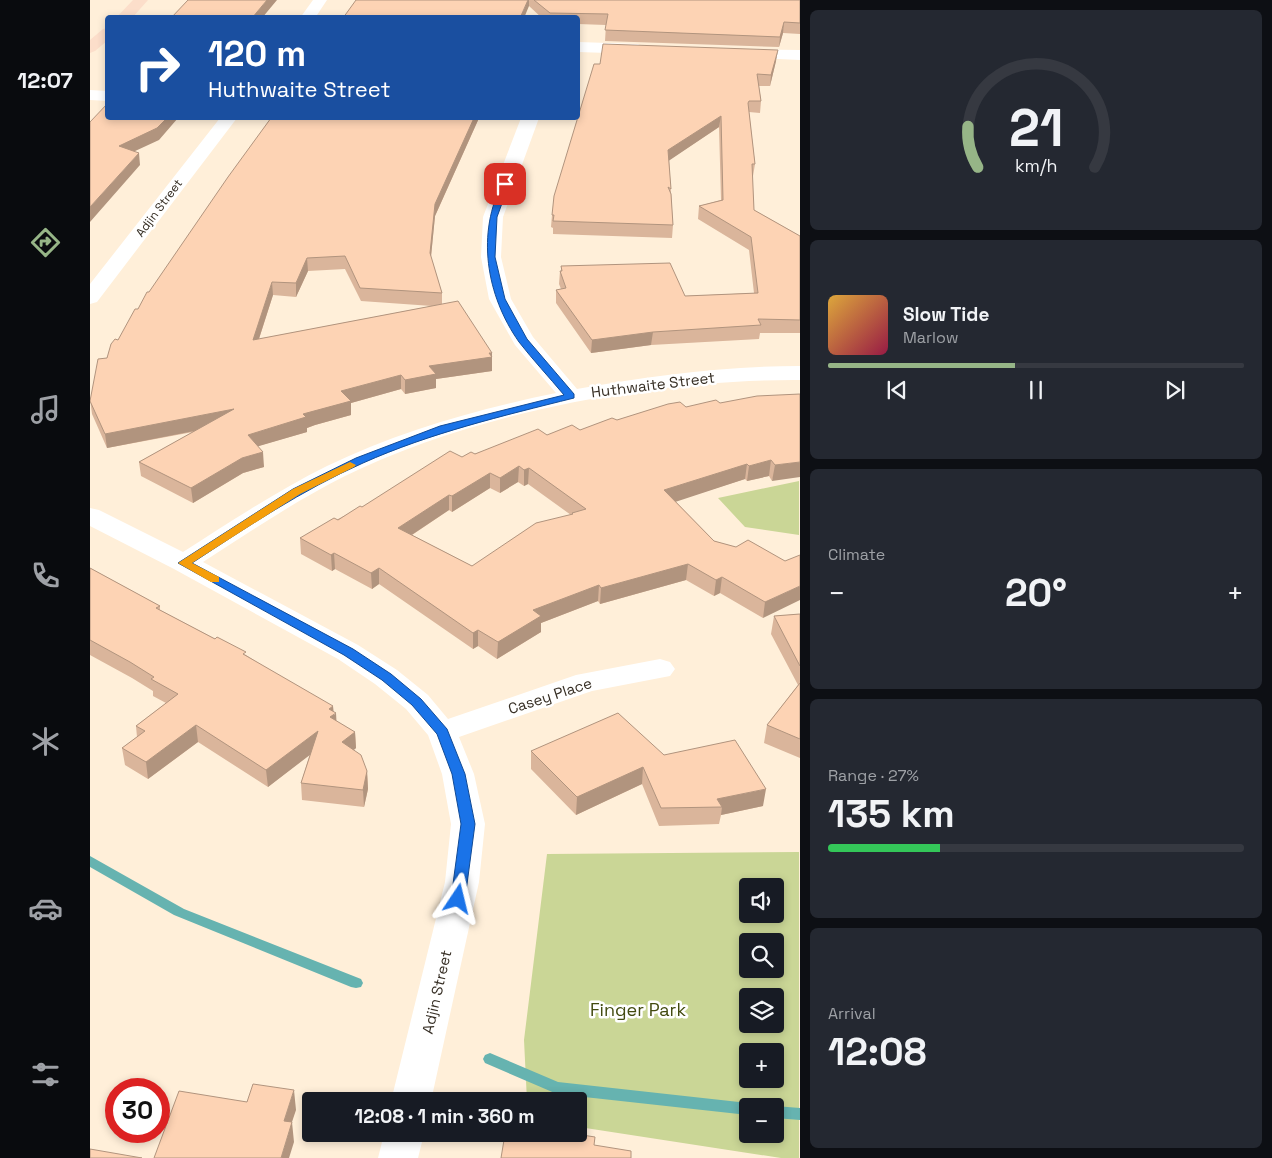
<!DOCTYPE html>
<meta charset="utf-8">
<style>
:root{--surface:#171b24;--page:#242831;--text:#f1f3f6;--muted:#9ea1a6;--line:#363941;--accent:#96b587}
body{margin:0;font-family:"Space Grotesk",sans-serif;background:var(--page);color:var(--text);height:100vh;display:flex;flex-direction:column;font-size:19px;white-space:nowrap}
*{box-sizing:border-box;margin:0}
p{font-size:16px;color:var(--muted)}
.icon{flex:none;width:28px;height:28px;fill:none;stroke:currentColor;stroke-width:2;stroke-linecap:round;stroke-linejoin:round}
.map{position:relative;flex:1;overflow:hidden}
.side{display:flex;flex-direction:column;gap:10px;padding:10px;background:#0d0f14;width:472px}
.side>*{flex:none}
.hud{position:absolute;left:15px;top:15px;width:475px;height:105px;border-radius:5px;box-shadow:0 2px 8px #0003;background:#1a4fa0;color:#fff;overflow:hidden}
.buttons{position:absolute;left:649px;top:878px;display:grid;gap:10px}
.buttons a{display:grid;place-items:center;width:45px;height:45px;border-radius:5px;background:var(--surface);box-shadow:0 2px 8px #0003;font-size:25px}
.speed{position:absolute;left:15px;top:1078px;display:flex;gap:10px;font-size:25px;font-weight:700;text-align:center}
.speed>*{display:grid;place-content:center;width:65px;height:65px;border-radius:50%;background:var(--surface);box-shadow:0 2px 8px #0003;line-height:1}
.speed .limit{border:8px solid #d22;background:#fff;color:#111}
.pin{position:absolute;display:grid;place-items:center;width:42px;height:42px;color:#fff;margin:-21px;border-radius:10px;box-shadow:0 2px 8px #0006}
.me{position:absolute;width:55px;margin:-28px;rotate:10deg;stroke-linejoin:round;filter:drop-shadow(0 0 4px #0008)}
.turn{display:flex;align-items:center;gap:18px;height:105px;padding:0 20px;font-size:22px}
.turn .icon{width:65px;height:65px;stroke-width:2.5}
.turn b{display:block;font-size:35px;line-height:42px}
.big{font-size:38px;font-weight:700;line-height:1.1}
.side .widget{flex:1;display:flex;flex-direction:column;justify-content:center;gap:8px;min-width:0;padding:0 18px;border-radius:8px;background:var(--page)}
.side .dial{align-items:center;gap:0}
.dial svg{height:130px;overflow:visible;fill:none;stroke:var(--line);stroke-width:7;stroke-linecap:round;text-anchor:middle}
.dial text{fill:var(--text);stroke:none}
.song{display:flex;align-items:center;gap:15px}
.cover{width:60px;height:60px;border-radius:8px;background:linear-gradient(135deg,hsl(40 70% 55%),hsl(340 70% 35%))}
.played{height:5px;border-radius:2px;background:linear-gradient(90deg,var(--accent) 45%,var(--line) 45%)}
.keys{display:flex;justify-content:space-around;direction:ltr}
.heat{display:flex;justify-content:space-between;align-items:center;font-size:28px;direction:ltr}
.charge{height:8px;border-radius:4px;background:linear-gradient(90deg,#34c759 27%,var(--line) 0)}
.trip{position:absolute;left:212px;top:1092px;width:285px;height:50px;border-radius:5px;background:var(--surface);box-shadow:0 2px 8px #0003;font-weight:700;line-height:50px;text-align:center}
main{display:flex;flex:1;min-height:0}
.dock{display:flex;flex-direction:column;width:90px;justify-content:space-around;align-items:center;background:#090b0e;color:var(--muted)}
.dock .icon{width:35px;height:35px}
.dock .on{color:var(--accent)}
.dock b{font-size:22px;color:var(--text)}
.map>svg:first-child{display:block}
.green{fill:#cad696;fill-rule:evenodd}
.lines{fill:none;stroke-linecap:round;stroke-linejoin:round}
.stream{fill:#66b3b0;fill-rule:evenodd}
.minor{fill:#fff;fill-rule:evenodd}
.major{fill:#fcdeca;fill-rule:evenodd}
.wall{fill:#dab59b;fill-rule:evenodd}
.shaded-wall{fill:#b1947e}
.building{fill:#fdd3b4;stroke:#b1947e;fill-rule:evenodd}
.route{fill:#1a73e8;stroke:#114b97}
.slow{fill:#f59e0b}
.labels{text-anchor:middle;stroke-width:5;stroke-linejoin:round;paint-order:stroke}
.far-street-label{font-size:12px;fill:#362e24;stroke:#fff}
.street-label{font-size:15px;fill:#362e24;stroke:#fff}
.near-park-label{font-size:18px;fill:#434b10;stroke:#fff}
</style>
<main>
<nav class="dock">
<b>12:07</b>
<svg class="icon on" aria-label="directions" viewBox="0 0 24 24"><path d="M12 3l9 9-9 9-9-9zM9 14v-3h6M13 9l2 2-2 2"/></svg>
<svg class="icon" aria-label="music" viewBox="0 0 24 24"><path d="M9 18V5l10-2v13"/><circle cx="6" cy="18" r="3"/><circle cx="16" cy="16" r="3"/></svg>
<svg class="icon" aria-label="phone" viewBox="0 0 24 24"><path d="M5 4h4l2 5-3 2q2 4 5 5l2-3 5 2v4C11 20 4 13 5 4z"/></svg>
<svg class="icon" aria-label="climate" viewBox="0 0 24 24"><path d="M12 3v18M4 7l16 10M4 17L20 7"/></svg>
<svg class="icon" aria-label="car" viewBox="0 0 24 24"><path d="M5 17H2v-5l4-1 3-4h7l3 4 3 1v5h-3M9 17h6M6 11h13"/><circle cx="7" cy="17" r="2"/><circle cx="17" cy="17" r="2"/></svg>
<svg class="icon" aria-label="filters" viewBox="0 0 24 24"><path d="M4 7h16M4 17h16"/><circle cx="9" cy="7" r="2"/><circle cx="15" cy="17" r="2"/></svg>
</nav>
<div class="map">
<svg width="710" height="1158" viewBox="0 0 710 1158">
<rect width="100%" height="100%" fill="#ffefd9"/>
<path class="green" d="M 709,481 L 709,535 L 655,527 L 628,498 Z
M 709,852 L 709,1158 L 691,1158 L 489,1127 L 489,1101 L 437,1101 L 434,1040 L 457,854 ZM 658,886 L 685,886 L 685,914 L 658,914 ZM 658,941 L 685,941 L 685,969 L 658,969 ZM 658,996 L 685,996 L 685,1024 L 658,1024 ZM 658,1051 L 685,1051 L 685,1079 L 658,1079 ZM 658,1106 L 685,1106 L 685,1134 L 658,1134 Z"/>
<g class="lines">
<path class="stream" d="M 0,856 L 94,909 L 271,979 L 273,983 L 271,987 L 266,988 L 261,987 L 84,915 L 0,867 Z
M 400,1053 L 468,1082 L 658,1103 L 664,1106 L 658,1106 L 658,1115 L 467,1094 L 395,1063 L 393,1059 L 395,1055 Z
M 684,1106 L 685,1106 L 710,1108 L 710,1120 L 685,1118 L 685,1106 Z"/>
<path class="minor" d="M 223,0 L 237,0 L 225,18 L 210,18 Z
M 488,42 L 548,44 L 556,49 L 548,54 L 488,52 Z
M 649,49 L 710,50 L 710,60 L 643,57 L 641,54 Z
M 0,90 L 18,91 L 18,101 L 0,100 Z
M 130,118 L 147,118 L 7,302 L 0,304 L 0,284 Z
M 431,118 L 449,118 L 413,217 L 411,257 L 421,299 L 443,337 L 487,389 C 560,376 635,366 710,366 L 710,380 C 566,379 384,412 255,476 C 205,501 160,532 113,562 L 268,645 L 307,670 L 338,695 L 358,719 L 486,675 L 570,659 L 580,662 L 585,669 L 580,676 L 502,691 L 369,737 L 384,774 L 395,824 L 389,882 L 341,1101 L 301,1101 L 355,882 L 361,824 L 352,774 L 338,735 L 316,709 L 285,684 L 248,659 L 84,569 L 0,526 L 0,508 L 9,510 L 93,552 C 140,522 187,491 237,466 C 309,431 388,409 466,393 L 425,345 L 399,299 L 391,257 L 393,217 Z
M 294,1134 L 334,1134 L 328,1158 L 288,1158 Z"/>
<path class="major" d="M 43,0 L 58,0 L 42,18 L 26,18 Z
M 18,28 L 18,40 L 5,51 L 0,53 L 0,40 L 13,29 Z"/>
</g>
<path class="wall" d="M 266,0 L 710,0 L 710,34 L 693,33 L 689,47 L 515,41 L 516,25 L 488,24 L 488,18 L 452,18 L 439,6 Z
M 686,61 L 680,86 L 669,86 L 671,101 L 670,113 L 659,112 L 665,164 L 663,176 L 662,176 L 664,210 L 710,236 L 710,333 L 670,333 L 669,339 L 561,345 L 501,353 L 466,303 L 466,290 L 471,289 L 469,284 L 470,271 L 471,271 L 471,266 L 595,296 L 664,293 L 659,250 L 608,219 L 609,206 L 631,200 L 629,127 L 579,160 L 583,225 L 582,238 L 463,234 L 463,228 L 461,227 L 462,215 L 510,64 Z
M 181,118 L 389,118 L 345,216 L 341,257 L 352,293 L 352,304 L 402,353 L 402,371 L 346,379 L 346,388 L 315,394 L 311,389 L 261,403 L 261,415 L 225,425 L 217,428 L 217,432 L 168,446 L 174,467 L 153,473 L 103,503 L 51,476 L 49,462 L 103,432 L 17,448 L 2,414 L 0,399 L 17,358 L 28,340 L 48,309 ZM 255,269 L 271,301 L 342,306 L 169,339 L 183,295 L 206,297 L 218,271 Z
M 710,394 L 682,481 L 679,476 L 657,481 L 655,479 L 585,501 L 624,541 L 695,561 L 673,618 L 630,593 L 624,596 L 596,580 L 510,604 L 508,601 L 451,623 L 451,632 L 407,659 L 388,646 L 383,649 L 289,584 L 282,589 L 245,569 L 242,571 L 211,554 L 210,538 L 372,457 L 457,435 L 490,430 L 527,420 L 596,407 ZM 428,482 L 434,486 L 438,484 L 481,515 L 382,566 L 322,535 L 359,510 L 362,512 L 400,488 L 410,493 Z
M 0,568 L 70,606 L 70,610 L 156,655 L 243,712 L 246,721 L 265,732 L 266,748 L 264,750 L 277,771 L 278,789 L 274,807 L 212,800 L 211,783 L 220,754 L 178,787 L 108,742 L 58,779 L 35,765 L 32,748 L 47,737 L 46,726 L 76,703 L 63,696 L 63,691 L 42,678 L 0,655 Z
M 710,614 L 710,758 L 674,743 L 677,725 L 708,685 L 681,634 L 684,616 Z
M 441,751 L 574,755 L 673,806 L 631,815 L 629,824 L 569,826 L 552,784 L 486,815 L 441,769 Z"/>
<path class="shaded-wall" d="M 177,0 L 187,0 L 172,18 L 162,18 Z
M 438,0 L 439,0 L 439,6 L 434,18 L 430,18 Z
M 694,22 L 693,33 L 689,47 L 690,37 Z
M 688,50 L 686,61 L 680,86 L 681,75 Z
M 631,116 L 629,127 L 577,162 L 578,150 Z
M 77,118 L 88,118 L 69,140 L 30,158 L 29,146 Z
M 384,118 L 389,118 L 345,216 L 340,266 L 340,253 L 345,204 Z
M 49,153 L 50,165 L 0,222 L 0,207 Z
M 217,258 L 218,271 L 206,297 L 206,283 Z
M 182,282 L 183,295 L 164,354 L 163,340 Z
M 563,332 L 561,345 L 501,353 L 502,340 Z
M 402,353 L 402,371 L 346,379 L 346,388 L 315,394 L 315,380 L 339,366 Z
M 311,375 L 311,389 L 261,403 L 261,415 L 225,425 L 217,428 L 217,432 L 159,449 L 158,435 L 213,414 L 251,391 Z
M 144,409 L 145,423 L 17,448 L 15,434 Z
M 173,452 L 174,467 L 153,473 L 103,503 L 101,488 L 152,458 Z
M 681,460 L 679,476 L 657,481 L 659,466 Z
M 710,462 L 710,477 L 682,481 L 685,465 Z
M 657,464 L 655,479 L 573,506 L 574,490 Z
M 429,466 L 428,482 L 410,493 L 410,478 Z
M 439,468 L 438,484 L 434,486 L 434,470 Z
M 400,473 L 400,488 L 362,512 L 362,496 Z
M 359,495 L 359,510 L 308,544 L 308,528 Z
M 244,553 L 245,569 L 242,571 L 241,555 Z
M 598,564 L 596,580 L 510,604 L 511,588 Z
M 289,568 L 289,584 L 282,589 L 281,573 Z
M 632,577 L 630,593 L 624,596 L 626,580 Z
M 509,585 L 508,601 L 451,623 L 451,632 L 407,659 L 408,642 L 443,610 Z
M 710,586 L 710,600 L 673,618 L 675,602 Z
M 388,630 L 388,646 L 383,649 L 383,633 Z
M 243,706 L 244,715 L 246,713 L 247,730 L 240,726 L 239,709 Z
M 106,725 L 108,742 L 58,779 L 56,762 Z
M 228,731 L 229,748 L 178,787 L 176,770 Z
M 265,732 L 266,748 L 252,759 L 252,742 Z
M 553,767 L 552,784 L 486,815 L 487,797 Z
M 277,771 L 278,789 L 274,807 L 273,790 Z
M 676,789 L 673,806 L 631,815 L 632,807 L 627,799 Z
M 204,1090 L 206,1110 L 196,1140 L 194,1121 Z
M 202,1122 L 204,1142 L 199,1158 L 191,1158 Z"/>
<path class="building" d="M 98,0 L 177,0 L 162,18 L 81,18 Z
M 266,0 L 438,0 L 430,18 L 253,18 Z
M 444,0 L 710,0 L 710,23 L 694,22 L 690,37 L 515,30 L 518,14 L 460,13 Z
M 513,44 L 688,50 L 681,75 L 667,74 L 671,101 L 659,101 L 658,103 L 665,164 L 662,164 L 664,210 L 710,236 L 710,320 L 668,319 L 671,325 L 563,332 L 502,340 L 466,290 L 476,288 L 470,271 L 472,271 L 471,266 L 580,263 L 595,296 L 668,293 L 661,237 L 609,206 L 633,200 L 631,116 L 578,150 L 581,189 L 578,187 L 581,194 L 583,225 L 463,221 L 464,215 L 462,215 L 464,196 L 504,64 L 510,64 Z
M 18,103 L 18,118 L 77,118 L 67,128 L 29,146 L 49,153 L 0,207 L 0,122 Z
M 181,118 L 384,118 L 345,204 L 340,253 L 352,293 L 270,288 L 255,256 L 217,258 L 206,283 L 182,282 L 163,340 L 368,301 L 402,353 L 399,353 L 402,357 L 339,366 L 346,374 L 315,380 L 311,375 L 251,391 L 261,401 L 224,411 L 213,414 L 216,417 L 158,435 L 173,452 L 152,458 L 101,488 L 49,462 L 144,409 L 15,434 L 0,401 L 8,359 L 17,358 L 21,344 L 25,339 L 28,340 L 45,309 L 48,309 L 57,292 L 59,292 L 138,177 Z
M 710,394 L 710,462 L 685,465 L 681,460 L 659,466 L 657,464 L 574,490 L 624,541 L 646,547 L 658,540 L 695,561 L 710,555 L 710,586 L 675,602 L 632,577 L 626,580 L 598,564 L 511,588 L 509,585 L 443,610 L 451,616 L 408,642 L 388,630 L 383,633 L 289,568 L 281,573 L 244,553 L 241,555 L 210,538 L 244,518 L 248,520 L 270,506 L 272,507 L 360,451 L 372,457 L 381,452 L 385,454 L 448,429 L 457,435 L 482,425 L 490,430 L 522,418 L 527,420 L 578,404 L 590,402 L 596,407 L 626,400 L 630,403 L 667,396 ZM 429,466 L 434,470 L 439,468 L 496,509 L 482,513 L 483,514 L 446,523 L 382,566 L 308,528 L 359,495 L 362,496 L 400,473 L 410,478 Z
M 0,568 L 70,606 L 66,608 L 125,639 L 127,637 L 156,652 L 153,654 L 243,706 L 239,709 L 246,713 L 240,717 L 265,732 L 252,742 L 271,755 L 277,771 L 273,790 L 211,783 L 228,731 L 176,770 L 106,725 L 56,762 L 32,748 L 55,731 L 46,726 L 88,694 L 61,679 L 64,677 L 40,662 L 0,640 Z
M 710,614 L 710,666 L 684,616 Z
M 710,683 L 710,739 L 677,725 Z
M 528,713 L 574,755 L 645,740 L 676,789 L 627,799 L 632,807 L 571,808 L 553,767 L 487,797 L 441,751 Z
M 163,1084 L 204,1090 L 194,1121 L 202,1122 L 191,1158 L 64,1158 L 89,1091 L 157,1102 Z
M 415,1134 L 486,1134 L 505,1137 L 504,1145 L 541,1151 L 541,1158 L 411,1158 Z
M 0,1149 L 52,1158 L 0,1158 Z"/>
<path class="route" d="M 413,182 L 419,184 L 407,217 L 405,257 L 415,299 L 437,339 L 484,394 L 484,398 C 412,416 340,433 273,463 C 212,490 157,527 102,563 L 263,649 L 301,674 L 331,699 L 357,729 L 375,774 L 385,824 L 375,899 L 373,903 L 363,903 L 361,899 L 371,824 L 362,774 L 347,734 L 322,705 L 292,680 L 254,655 L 88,563 L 203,489 L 266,458 L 350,426 L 474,395 C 459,377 443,360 429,342 C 396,295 386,233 413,182 Z"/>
<path class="slow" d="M 260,462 L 266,465 L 264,467 L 210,494 L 102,563 L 129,577 L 129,582 L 121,582 L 88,563 L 203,489 Z"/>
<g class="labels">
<g class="far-street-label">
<text transform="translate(69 208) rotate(-53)" y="4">Adjin Street</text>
</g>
<g class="street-label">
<text transform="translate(563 385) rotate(-7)" y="5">Huthwaite Street</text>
<text transform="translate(460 696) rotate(-18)" y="5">Casey Place</text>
<text transform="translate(347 992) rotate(-77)" y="5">Adjin Street</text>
</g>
<g class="near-park-label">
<text x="548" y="1016">Finger Park</text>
</g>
</g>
</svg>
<div class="buttons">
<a><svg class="icon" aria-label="sound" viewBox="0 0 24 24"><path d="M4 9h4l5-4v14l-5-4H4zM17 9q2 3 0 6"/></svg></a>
<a><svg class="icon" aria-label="search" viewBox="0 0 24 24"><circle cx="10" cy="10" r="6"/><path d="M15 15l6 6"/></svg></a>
<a><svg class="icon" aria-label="layers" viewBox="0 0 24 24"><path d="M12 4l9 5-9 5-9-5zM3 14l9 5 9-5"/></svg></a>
<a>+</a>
<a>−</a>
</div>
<div class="speed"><div class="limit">30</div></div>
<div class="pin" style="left:415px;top:184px;background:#d93025"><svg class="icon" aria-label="arrive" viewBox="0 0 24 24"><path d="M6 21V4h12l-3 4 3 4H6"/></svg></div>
<svg class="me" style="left:368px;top:899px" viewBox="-20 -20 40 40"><path d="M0-17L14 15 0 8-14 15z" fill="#1a73e8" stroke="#fff" stroke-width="4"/></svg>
<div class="trip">12:08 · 1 min · 360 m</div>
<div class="hud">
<div class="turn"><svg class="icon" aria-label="right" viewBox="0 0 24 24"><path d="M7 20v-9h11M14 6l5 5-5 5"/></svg><div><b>120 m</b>Huthwaite Street</div></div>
</div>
</div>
<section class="side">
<div class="widget dial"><svg viewBox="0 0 100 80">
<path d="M14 69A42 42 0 1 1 86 69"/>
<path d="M14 69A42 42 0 0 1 8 44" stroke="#96b587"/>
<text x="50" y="56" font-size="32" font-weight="700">21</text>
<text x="50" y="72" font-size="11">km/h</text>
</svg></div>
<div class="widget">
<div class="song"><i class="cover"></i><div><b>Slow Tide</b><p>Marlow</p></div></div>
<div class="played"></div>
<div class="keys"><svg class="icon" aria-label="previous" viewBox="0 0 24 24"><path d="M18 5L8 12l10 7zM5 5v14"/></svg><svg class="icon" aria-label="pause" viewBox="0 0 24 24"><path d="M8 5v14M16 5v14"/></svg><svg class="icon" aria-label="next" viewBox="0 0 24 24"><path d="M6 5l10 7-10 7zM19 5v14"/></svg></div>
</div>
<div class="widget"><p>Climate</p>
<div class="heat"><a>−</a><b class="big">20°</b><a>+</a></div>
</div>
<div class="widget"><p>Range · 27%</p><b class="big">135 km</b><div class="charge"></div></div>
<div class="widget"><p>Arrival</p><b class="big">12:08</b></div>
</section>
</main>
